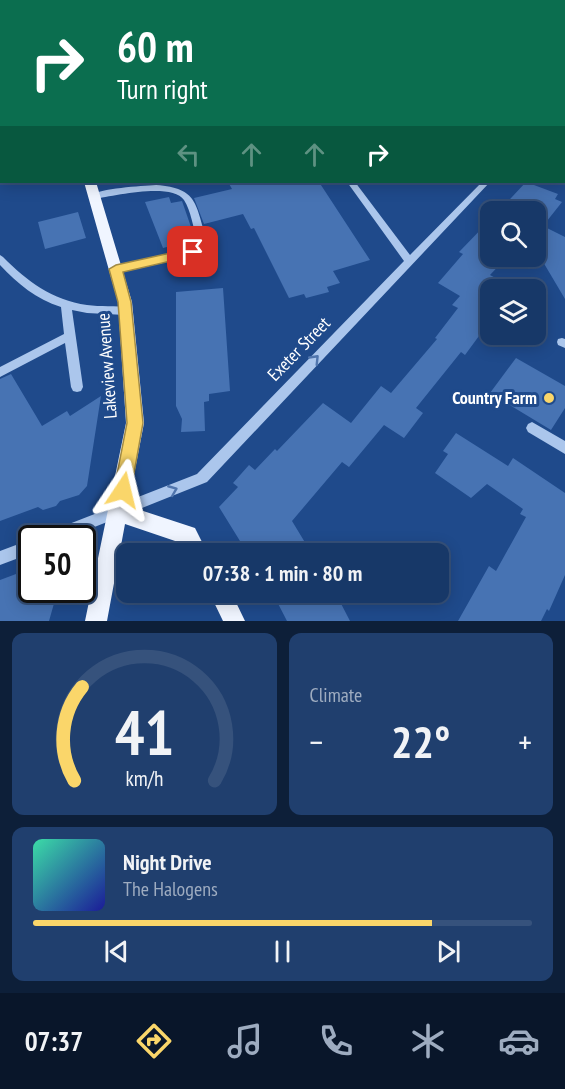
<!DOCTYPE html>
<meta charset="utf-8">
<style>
:root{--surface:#173868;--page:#203f6e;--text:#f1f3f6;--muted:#9eacc0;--line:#36527c;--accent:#fad66a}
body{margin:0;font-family:"PT Sans Narrow",sans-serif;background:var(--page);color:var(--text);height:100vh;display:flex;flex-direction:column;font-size:22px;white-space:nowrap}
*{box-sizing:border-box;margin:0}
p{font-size:20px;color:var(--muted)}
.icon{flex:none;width:33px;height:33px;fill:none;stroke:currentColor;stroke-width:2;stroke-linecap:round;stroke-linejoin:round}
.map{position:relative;height:621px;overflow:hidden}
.side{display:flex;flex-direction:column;gap:12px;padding:12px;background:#0d1f39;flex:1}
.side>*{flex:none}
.guide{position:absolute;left:0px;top:0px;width:566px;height:183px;box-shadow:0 3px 15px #0003,0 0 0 2px var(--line);background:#0b6e4f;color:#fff;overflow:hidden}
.fabs{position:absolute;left:480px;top:201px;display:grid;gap:12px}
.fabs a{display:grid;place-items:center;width:66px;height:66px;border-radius:12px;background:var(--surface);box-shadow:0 3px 15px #0003,0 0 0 2px var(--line);font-size:30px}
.speed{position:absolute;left:18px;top:525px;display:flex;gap:12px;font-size:30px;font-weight:700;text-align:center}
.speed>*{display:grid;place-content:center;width:78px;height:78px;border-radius:50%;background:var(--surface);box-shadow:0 3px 15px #0003,0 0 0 2px var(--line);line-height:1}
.speed .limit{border:3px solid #111;border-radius:9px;background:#fff;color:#111}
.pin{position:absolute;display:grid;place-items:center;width:51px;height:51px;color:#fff;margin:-26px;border-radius:12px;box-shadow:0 3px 9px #0006}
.me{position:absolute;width:66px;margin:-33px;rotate:10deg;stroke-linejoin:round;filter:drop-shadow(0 0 4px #0008)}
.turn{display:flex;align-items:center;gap:21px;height:126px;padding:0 18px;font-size:27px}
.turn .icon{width:78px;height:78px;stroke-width:2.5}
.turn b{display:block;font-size:42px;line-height:51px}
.lanes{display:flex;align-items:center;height:57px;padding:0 18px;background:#0003;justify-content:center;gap:30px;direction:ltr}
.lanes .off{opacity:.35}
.big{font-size:45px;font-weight:700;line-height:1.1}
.side .widget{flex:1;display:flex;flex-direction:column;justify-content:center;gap:9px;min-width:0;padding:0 21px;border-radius:12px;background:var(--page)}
.side .dial{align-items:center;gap:0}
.dial svg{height:156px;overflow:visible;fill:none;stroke:var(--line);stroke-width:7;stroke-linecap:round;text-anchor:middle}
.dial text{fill:var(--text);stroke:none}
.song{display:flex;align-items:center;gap:18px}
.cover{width:72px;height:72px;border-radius:9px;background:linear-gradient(135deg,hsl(160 70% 55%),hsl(240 70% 35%))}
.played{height:6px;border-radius:3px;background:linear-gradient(90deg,var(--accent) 80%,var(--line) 80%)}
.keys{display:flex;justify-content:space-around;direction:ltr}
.heat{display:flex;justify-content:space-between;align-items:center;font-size:33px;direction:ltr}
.side .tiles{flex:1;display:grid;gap:12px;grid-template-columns:1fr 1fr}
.widget:last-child{grid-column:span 2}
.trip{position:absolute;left:116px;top:543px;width:333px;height:60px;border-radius:12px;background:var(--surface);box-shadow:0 3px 15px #0003,0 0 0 2px var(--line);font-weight:700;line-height:60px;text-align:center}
.dock{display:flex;height:96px;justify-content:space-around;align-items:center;background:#09162a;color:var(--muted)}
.dock .icon{width:42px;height:42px}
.dock .selected{color:var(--accent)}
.dock b{font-size:27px;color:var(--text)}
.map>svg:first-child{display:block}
.building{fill:#4773b3}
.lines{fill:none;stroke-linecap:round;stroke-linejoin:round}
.minor{fill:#abc6ec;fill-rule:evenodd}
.major{fill:#f0f5ff;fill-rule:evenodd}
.oneway{stroke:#5075ad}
.route{fill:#fad66a;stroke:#a28b45;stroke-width:1.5}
.poi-dot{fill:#fad66a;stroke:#1f4a8b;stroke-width:2}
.labels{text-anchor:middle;stroke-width:6;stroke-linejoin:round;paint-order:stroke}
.street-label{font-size:18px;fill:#fff;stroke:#1f4a8b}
.poi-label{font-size:18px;font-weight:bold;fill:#fff;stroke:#1f4a8b;text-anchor:end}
</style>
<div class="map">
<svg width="565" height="621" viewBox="0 0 565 621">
<rect width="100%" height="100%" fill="#1f4a8b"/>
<path class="building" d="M 228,182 L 319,182 L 370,260 L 333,271 L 340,283 L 327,287 L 329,292 L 306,298 L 304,294 L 289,298 L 254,228 L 251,229 L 243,214 L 204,224 L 194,198 L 232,189 Z
M 526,182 L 558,194 L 555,199 L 562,202 L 543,226 L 565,237 L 565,299 L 536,250 L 536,212 L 498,212 Z
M 169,197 L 171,203 L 182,201 L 191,227 L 182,229 L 187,242 L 163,248 L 145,202 Z
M 78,212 L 86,238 L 45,249 L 38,222 Z
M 490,220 L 490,256 L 508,256 L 490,275 L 501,281 L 495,290 L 490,290 L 490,295 L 483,304 L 490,304 L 490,321 L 465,355 L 461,352 L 416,408 L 423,413 L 404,438 L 384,425 L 349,467 L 342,462 L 292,521 L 312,554 L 248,554 L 219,507 L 238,487 L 233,483 L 249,465 L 255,470 L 275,449 L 277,451 L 323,403 L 351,423 L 381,386 L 391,393 L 437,339 L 435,338 L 458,308 L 452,305 L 460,296 L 438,283 L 463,254 L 459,252 Z
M 223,288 L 230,391 L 209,394 L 209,401 L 204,402 L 205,431 L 181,432 L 182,419 L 176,406 L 176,292 Z
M 516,358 L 565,386 L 565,408 L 551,430 L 490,393 Z
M 11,374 L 42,426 L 67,411 L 70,416 L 101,396 L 87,486 L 79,495 L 60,501 L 56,506 L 43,510 L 38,507 L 0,521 L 0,379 Z
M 456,433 L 508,466 L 513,458 L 565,493 L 565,575 L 549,611 L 547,609 L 541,621 L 458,621 L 489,566 L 496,571 L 526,517 L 520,514 L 523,509 L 487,484 L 471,498 L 435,473 L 448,454 L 443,451 Z
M 32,568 L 32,590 L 51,590 L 48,600 L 55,600 L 49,621 L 0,621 L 0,580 Z
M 272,592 L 335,592 L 350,621 L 287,621 Z"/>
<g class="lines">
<path class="minor" d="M 7,0 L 19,0 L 17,2 L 3,2 Z
M 159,0 L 165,0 L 157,2 Z
M 247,0 L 259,0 L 257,2 L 243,2 Z
M 449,0 L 455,0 L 456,2 L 450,2 Z
M 564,28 L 565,28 L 564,33 Z
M 0,47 L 2,47 L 2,51 L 0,51 Z
M 0,142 L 2,142 L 2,146 L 0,146 Z
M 564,162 L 565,163 L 565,169 L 564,168 Z
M 347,182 L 355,182 L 410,255 L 482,182 L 490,182 L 207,482 L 67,538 L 44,538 L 46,533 L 197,474 L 404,261 Z
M 156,185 C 199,188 195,205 207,240 L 196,254 L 181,259 L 116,273 L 113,272 L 111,269 L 113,266 L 116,265 L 190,250 L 197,240 C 193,227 191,211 184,200 C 172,182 113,196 94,199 L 90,196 C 100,188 141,186 156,185 Z
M 0,255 L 3,257 C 27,281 52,300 87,305 C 100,307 116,305 129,308 L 130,311 L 129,314 L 125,315 L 87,313 L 72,310 L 83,387 L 81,391 L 77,392 L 73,391 L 71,387 L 65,343 L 0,377 L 0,367 L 64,334 L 61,307 C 36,299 18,284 0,265 Z
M 562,338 L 565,339 L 565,348 L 558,345 L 557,342 L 558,339 Z
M 532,422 L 565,441 L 565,454 L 528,432 L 526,428 L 528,424 Z
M 32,539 L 32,553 L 0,565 L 0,551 Z"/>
<path class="major" d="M 38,0 L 46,0 L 46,2 L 38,2 Z
M 84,182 L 96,182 L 132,302 L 144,423 L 128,506 L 195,528 L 208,554 L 187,554 L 181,543 L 125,524 L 107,621 L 85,621 L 126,423 L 118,302 Z
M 209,592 L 231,592 L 245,621 L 223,621 Z"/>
</g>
<defs><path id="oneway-chevron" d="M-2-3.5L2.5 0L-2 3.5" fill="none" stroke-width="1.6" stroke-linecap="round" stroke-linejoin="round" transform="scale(1.5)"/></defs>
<g class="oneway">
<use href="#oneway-chevron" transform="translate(315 359) rotate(-46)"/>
<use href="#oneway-chevron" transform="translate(173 490) rotate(-22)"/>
</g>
<path class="route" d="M 193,248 L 197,249 L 197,255 L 123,272 L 131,302 L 143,423 L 131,490 L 129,496 L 123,499 L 117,496 L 114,490 L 127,423 L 118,302 L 109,269 L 116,265 Z"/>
<circle class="poi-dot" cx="549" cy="398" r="6"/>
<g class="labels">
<g class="street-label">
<text transform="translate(299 349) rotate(-46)" y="6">Exeter Street</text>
<text transform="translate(107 366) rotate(-94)" y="6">Lakeview Avenue</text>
</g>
<g class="poi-label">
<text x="537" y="404">Country Farm</text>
</g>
</g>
</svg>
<div class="fabs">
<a><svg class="icon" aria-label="search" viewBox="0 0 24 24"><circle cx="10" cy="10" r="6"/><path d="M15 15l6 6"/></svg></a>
<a><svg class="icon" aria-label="layers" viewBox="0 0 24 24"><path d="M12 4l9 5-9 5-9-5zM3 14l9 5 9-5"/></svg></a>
</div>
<div class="speed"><div class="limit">50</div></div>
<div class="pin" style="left:193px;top:252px;background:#d93025"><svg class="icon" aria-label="arrive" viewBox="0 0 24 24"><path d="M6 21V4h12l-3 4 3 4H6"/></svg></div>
<svg class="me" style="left:123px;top:490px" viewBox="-20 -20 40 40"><path d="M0-17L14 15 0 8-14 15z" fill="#fad66a" stroke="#fff" stroke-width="4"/></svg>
<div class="trip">07:38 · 1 min · 80 m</div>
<div class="guide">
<div class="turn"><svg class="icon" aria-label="right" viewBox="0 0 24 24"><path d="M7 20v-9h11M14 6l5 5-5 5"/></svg><div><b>60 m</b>Turn right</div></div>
<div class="lanes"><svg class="icon off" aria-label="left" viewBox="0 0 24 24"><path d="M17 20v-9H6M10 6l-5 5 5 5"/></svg><svg class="icon off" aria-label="ahead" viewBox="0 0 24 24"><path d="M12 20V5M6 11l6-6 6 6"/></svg><svg class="icon off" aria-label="ahead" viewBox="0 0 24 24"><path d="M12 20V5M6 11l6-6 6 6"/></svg><svg class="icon" aria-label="right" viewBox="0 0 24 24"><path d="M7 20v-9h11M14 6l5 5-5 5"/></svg></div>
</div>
</div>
<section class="side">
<div class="tiles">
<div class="widget dial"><svg viewBox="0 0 100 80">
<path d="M14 69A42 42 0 1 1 86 69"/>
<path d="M14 69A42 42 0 0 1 18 21" stroke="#fad66a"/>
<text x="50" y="56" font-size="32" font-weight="700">41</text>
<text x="50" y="72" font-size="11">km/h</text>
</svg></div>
<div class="widget"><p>Climate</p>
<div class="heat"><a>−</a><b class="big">22°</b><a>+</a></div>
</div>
<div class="widget">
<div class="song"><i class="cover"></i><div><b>Night Drive</b><p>The Halogens</p></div></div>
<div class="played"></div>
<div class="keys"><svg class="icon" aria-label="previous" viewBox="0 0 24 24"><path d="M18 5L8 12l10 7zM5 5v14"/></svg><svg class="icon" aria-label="pause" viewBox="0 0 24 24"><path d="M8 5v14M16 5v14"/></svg><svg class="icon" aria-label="next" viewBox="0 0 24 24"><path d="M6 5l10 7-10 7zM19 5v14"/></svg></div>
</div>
</div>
</section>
<nav class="dock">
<b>07:37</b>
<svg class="icon selected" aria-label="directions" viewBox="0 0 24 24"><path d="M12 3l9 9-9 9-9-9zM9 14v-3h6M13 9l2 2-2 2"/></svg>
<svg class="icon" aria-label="music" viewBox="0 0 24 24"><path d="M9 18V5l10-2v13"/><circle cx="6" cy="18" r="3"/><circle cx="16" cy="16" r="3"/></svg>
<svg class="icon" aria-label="phone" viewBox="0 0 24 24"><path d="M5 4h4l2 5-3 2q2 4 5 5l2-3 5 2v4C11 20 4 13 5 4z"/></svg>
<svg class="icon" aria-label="climate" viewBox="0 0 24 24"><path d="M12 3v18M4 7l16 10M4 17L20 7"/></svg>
<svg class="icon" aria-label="car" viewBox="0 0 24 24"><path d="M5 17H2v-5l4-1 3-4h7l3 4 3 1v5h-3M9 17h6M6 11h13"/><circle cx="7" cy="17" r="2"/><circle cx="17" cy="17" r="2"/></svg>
</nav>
